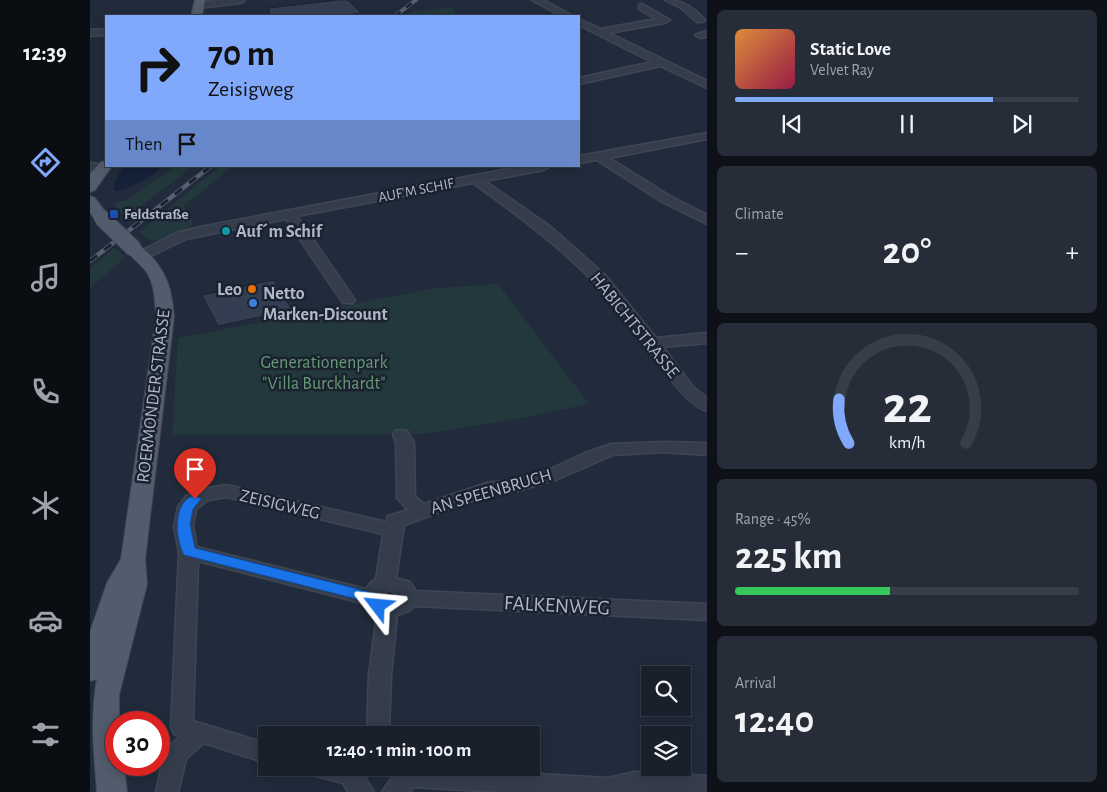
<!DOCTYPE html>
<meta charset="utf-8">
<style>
:root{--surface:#19202c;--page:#262d38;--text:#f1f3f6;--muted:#9fa3a9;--line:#373e48;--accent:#80a9fc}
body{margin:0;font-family:"Alegreya Sans",sans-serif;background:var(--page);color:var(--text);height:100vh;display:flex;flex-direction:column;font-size:19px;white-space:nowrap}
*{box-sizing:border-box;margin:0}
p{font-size:16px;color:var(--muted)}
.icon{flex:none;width:28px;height:28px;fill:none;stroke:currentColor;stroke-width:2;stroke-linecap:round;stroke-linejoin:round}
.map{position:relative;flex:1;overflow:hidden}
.panel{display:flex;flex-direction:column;gap:10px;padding:10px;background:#0e1218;width:400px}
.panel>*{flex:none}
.top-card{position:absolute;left:15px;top:15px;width:475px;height:152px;border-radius:0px;box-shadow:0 2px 12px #0003,0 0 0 1px var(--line);background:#80a9fc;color:#111;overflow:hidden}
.controls{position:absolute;left:551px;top:666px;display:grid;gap:10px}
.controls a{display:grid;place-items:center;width:50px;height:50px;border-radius:0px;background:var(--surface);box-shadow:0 2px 12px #0003,0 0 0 1px var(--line);font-size:25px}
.speed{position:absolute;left:15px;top:711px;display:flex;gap:10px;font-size:25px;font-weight:700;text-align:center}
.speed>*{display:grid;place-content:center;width:65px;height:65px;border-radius:50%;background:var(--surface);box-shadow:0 2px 12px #0003,0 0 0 1px var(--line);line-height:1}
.speed .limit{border:8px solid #d22;background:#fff;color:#111}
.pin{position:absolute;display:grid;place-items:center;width:42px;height:42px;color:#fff;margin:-51px -21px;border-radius:50% 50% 50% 0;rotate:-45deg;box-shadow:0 0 5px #0007}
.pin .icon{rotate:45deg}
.me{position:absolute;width:55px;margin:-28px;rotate:299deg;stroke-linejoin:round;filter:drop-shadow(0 0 4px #0008)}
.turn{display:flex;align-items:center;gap:18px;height:105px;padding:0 20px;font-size:22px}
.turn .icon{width:65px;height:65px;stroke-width:2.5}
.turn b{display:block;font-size:35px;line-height:42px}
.then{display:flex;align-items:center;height:48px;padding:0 20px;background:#0003;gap:10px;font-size:19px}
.big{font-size:38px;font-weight:700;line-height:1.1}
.panel .widget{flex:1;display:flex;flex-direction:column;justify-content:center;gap:8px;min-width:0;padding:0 18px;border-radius:8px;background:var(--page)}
.panel .dial{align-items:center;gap:0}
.dial svg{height:130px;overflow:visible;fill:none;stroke:var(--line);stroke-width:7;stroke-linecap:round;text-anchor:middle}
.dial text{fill:var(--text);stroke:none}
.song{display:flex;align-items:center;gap:15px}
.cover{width:60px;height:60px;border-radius:8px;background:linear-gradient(135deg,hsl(30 70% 55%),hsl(340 70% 35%))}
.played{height:5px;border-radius:2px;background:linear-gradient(90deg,var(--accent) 75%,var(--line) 75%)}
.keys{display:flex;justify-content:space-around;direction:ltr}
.heat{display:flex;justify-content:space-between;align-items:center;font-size:28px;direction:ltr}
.charge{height:8px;border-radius:4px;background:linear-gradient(90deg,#34c759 45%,var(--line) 0)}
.trip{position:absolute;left:168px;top:726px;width:282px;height:50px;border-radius:0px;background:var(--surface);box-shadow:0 2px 12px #0003,0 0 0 1px var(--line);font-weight:700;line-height:50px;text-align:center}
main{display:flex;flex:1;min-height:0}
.menu{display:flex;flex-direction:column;width:90px;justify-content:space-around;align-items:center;background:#0a0d12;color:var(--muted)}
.menu .icon{width:35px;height:35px}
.menu .active{color:var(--accent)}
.menu b{font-size:22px;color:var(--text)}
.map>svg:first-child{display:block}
.green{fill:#23383c}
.water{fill:#142139}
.building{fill:#333e52;stroke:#1c2432}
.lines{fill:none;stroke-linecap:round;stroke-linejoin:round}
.minor-casing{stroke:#3e4654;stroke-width:3}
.major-casing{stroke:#3e4654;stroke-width:2}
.minor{fill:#353d4c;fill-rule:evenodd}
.major{fill:#535c6c;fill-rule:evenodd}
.rail-far1-casing{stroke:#576073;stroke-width:4}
.rail-casing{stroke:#576073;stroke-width:4.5}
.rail-far1{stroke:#1a2230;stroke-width:2.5;stroke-dasharray:7;stroke-linecap:butt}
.rail{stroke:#1a2230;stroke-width:3;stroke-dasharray:9;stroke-linecap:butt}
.major-bridge-casing{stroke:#3e4654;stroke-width:18;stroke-linecap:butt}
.major-bridge{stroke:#535c6c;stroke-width:16}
.route{fill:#1a73e8;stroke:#114b97}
.transit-dot{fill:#1a4fb4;stroke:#1a2230;stroke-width:2}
.culture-dot{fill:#0f9aa8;stroke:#1a2230;stroke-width:2}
.food-dot{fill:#e8710a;stroke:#1a2230;stroke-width:2}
.shop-dot{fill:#3f7fe0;stroke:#1a2230;stroke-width:2}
.labels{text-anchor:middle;stroke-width:5;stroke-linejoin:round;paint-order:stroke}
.far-street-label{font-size:15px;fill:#b0b8c7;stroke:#1a2230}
.far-poi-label{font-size:15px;font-weight:bold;fill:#b0b8c7;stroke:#1a2230;text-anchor:start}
.poi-label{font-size:18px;font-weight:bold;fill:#b0b8c7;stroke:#1a2230;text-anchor:start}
.street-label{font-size:18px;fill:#b0b8c7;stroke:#1a2230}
.park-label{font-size:18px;fill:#669a75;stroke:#1a2230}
.near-street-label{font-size:21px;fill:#b0b8c7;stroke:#1a2230}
</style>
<main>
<nav class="menu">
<b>12:39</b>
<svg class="icon active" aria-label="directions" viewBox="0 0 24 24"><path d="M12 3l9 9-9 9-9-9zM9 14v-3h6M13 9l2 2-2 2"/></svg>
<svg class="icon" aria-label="music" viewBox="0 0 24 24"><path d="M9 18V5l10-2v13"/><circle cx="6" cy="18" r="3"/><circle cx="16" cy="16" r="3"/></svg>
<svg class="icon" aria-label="phone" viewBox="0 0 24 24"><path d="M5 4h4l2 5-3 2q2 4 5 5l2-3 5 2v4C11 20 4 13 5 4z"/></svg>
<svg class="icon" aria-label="climate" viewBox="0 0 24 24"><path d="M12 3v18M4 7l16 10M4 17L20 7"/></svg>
<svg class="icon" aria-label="car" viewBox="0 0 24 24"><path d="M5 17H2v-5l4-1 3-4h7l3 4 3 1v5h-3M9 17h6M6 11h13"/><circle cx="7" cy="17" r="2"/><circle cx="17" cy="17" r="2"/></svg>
<svg class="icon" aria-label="filters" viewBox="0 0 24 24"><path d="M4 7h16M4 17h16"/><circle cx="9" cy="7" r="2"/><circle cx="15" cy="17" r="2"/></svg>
</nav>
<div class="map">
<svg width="617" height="792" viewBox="0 0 617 792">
<rect width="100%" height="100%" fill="#212b3b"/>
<path class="green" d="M 363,7 L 367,16 L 317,16 L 322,12 Z
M 86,166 L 104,166 L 34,219 L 24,203 L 37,200 Z
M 130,166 L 143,166 L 94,206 L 104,225 L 65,241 L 56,238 L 49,232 Z
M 24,248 L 36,257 L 0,288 L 0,268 Z
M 408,284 L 499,404 L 423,420 L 332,434 L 82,435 L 88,338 L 346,288 Z"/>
<path class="water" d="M 35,166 L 68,166 L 70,168 C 64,176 35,192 25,191 C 22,183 29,173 35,166 Z"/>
<path class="building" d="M 248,0 L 258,0 L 271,13 L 248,16 L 179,16 L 179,8 Z
M 184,280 L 202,310 L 128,326 L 112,295 Z"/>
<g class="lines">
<g class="minor-casing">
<path id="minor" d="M 129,0 L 155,0 L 151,3 L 109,8 L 105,5 L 109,2 Z
M 442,0 L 453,0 L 483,16 L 471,16 Z
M 575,0 C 592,0 603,7 615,20 L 613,22 L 607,22 L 591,8 Z
M 552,4 L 580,20 L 575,23 L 519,33 L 617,81 L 617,88 L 570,66 L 489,84 L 489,78 L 562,62 L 489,25 L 489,19 L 511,29 L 566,19 L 549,9 L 549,5 Z
M 16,29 L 16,35 L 0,36 L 0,30 Z
M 617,31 L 617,37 L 610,38 L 605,35 Z
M 617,133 L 617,139 L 519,158 L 580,196 L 617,215 L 617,224 L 572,202 L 507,160 L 489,163 L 489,156 Z
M 0,163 L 16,165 L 18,168 L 12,172 L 0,171 Z
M 434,166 L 460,166 L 454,170 L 395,181 L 461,227 L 515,275 L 566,338 L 617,333 L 617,343 L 573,347 L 603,387 L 617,398 L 617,411 C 591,404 556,343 538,321 C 495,265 440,224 383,183 L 207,216 L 265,300 L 263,303 L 253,303 L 196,219 L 96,239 L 52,260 L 45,256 L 47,253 L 86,233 L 110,227 Z
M 311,430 L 317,431 L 324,443 L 325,496 L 334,504 L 397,483 L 427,479 L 456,471 L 495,453 L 521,444 L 574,442 L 617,443 L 617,455 L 574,452 L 523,455 L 468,479 L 428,491 L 399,495 L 314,525 L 306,578 L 320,582 L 326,591 L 617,604 L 617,620 L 324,606 L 319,611 L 307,615 L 301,675 L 299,735 L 277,735 L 279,675 L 287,614 L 282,611 L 276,604 L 108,561 L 103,721 L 176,743 L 176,763 L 114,743 L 96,759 L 88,792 L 66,792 L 74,754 L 78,747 L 91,736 L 84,734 L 81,727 L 89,552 L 84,526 L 88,507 L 96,496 L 105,491 L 123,487 L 137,485 L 296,522 L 298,516 L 318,510 L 307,498 L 306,443 L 303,435 L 305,431 ZM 137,497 L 293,534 L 286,579 L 281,582 L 276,589 L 107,547 L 103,526 L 106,509 L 118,500 ZM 300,590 L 308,595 L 307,598 C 302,603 298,602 293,597 L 294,593 Z
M 220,768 L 277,768 L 276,779 L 284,792 L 258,792 L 253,783 L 223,775 Z
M 301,768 L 343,768 L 518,778 L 544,772 L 617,776 L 617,792 L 411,792 L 323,787 L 320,792 L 292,792 L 301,779 Z"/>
</g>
<g class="major-casing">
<path id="major" d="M 105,0 L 115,0 L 112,16 L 101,16 Z
M 16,161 L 16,166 L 22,166 L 5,190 L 0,192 L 0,174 L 11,162 Z
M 0,196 L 5,198 L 20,218 L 18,221 L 6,221 L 0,212 Z
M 44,244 C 51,246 55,250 60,255 C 78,274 82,292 84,317 L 55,559 L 57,584 L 29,695 L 29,722 L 26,722 L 26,765 L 34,765 L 37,792 L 7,792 C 4,755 0,716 7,679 L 0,681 L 0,632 L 17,583 L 31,559 L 66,317 C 65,301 65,283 55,270 C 49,263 41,257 36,249 L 38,245 Z"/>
</g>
<use href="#minor" class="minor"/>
<use href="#major" class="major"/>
<g class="rail-far1-casing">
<path id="rail-far1" d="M 305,16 L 326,0"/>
</g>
<g class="rail-casing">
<path id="rail" d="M 0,261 L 121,166"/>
</g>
<use href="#rail-far1" class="rail-far1"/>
<use href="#rail" class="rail"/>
<g class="major-bridge-casing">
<path id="major-bridge" d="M 12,218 L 44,249"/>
</g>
<use href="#major-bridge" class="major-bridge"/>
</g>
<path class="route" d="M 105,495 L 111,499 L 103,509 L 100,524 L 105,548 L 288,594 L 295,606 L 293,609 C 285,612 282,609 278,602 L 94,555 C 85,539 82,501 105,495 Z"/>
<rect class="transit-dot" x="19" y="209" width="10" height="10" rx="2.5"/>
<circle class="culture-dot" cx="136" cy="231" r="5"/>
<circle class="food-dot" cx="162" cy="289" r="5"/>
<circle class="shop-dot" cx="163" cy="303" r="5"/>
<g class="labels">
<g class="far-street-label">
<text transform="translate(326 190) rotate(-11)" y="5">AUF'M SCHIF</text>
</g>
<g class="far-poi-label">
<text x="34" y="219">Feldstraße</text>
</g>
<g class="poi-label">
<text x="146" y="237">Auf´m Schif</text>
<text x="152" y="295" text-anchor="end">Leo</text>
<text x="173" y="299">Netto<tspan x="173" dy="21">Marken-Discount</tspan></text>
</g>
<g class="street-label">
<text transform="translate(545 325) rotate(51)" y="6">HABICHTSTRASSE</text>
<text transform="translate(63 396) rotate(-83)" y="6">ROERMONDER STRASSE</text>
<text transform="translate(401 491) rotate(-16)" y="6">AN SPEENBRUCH</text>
<text transform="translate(190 504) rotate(13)" y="6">ZEISIGWEG</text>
</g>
<g class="park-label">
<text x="234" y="368">Generationenpark<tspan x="234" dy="21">"Villa Burckhardt"</tspan></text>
</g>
<g class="near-street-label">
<text transform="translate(467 605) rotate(3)" y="7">FALKENWEG</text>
</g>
</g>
</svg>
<div class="controls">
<a><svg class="icon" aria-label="search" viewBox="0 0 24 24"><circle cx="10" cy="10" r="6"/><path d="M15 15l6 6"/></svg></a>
<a><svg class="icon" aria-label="layers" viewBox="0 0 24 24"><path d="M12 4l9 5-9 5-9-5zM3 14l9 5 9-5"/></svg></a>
</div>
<div class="speed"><div class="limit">30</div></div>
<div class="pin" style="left:105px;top:499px;background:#d93025"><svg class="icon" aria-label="arrive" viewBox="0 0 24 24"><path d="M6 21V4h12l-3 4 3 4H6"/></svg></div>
<svg class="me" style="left:288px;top:606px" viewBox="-20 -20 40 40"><path d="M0-17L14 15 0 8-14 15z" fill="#1a73e8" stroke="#fff" stroke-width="4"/></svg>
<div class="trip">12:40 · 1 min · 100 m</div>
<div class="top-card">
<div class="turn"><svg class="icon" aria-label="right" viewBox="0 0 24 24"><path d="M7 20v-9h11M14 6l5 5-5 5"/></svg><div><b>70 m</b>Zeisigweg</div></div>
<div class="then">Then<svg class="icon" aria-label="arrive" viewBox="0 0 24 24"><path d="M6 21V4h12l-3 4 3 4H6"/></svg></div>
</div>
</div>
<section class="panel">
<div class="widget">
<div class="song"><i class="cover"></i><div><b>Static Love</b><p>Velvet Ray</p></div></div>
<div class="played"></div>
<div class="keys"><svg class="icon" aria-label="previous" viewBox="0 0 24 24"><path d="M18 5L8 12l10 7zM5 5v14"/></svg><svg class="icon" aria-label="pause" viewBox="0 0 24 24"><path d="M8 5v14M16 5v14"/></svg><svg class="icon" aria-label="next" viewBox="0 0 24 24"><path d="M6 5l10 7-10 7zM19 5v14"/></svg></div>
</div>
<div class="widget"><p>Climate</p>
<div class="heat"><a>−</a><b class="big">20°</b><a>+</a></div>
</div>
<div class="widget dial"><svg viewBox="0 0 100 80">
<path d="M14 69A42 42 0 1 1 86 69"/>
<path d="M14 69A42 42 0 0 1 8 42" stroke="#80a9fc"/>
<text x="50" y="56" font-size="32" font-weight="700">22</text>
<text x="50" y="72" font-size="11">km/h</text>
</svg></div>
<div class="widget"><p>Range · 45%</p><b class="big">225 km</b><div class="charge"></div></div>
<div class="widget"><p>Arrival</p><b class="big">12:40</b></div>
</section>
</main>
